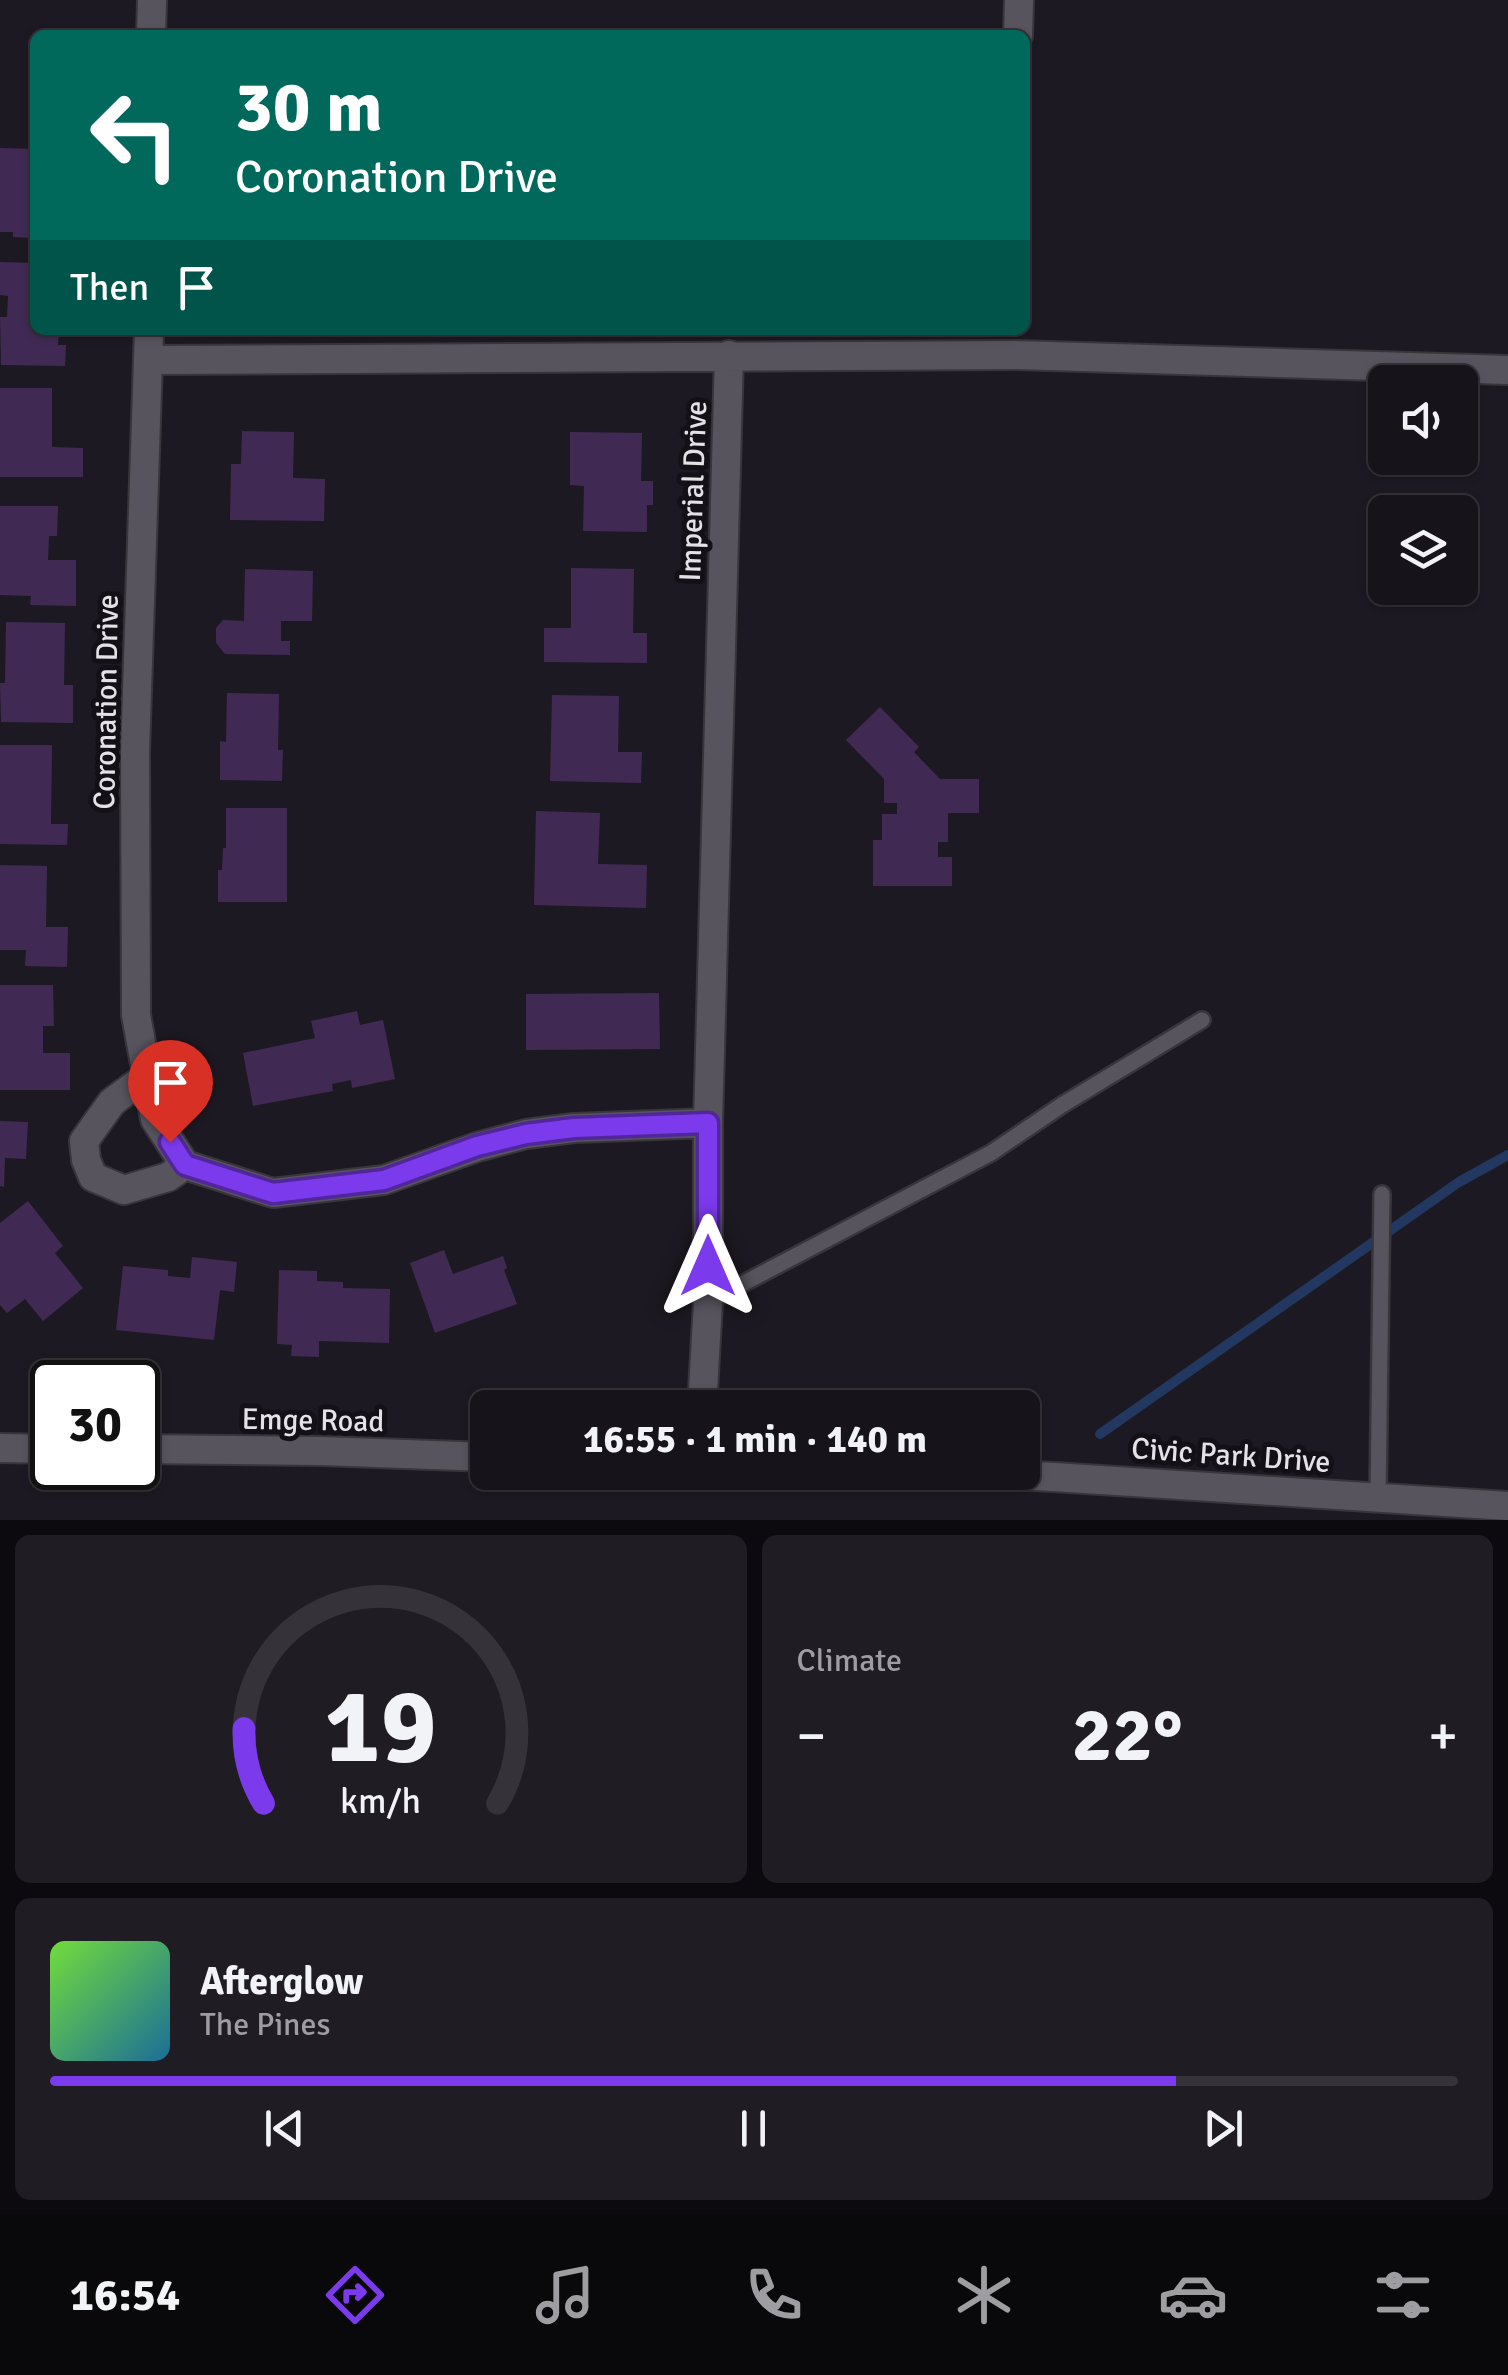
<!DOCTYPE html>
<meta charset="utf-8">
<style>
:root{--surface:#16131a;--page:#1f1c23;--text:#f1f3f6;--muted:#9e9ea2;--line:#353239;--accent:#7c3aed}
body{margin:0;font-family:Signika,sans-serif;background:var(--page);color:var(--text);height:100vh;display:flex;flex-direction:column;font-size:38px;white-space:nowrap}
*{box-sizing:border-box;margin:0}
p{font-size:32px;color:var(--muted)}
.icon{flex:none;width:55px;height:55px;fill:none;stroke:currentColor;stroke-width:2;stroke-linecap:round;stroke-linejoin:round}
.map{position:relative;height:1520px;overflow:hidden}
.sheet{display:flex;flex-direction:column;gap:15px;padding:15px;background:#0c0a0e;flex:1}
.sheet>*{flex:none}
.guide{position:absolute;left:30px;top:30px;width:1000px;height:305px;border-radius:15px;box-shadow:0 2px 8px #0004,0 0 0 2px var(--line);background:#00695c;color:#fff;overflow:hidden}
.buttons{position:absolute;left:1368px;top:365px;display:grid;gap:20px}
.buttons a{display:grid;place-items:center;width:110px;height:110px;border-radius:15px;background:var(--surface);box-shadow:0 2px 8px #0004,0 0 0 2px var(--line);font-size:50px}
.speed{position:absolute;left:30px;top:1360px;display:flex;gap:20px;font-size:50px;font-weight:700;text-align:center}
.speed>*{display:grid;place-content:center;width:130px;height:130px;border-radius:50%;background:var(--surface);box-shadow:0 2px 8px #0004,0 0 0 2px var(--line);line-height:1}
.speed .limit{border:5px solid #111;border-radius:15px;background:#fff;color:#111}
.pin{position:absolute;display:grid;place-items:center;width:85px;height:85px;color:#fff;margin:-102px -42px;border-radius:50% 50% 50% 0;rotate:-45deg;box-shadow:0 0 10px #0007}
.pin .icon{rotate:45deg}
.me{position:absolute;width:110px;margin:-55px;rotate:0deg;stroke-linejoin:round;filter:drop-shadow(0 0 8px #0008)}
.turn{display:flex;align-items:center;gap:35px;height:210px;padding:0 40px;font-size:45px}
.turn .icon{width:130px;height:130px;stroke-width:2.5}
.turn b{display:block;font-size:70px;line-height:85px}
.then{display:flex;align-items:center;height:95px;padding:0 40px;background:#0003;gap:20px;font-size:38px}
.big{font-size:75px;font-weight:700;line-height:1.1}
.sheet .tile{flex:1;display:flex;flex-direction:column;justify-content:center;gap:15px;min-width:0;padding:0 35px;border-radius:15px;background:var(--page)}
.sheet .dial{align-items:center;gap:0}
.dial svg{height:260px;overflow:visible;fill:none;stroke:var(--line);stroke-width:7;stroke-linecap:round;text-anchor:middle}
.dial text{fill:var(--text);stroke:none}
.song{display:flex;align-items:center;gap:30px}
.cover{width:120px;height:120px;border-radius:15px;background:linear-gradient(135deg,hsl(100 70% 55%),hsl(200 70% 35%))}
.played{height:10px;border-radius:5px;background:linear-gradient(90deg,var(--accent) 80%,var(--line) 80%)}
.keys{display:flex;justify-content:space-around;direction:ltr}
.heat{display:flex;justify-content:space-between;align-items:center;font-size:55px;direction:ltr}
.sheet .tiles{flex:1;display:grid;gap:15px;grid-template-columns:1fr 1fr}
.tile:last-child{grid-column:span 2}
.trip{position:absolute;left:470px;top:1390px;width:570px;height:100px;border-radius:15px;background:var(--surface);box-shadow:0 2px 8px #0004,0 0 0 2px var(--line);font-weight:700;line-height:100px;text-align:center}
.tabs{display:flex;height:160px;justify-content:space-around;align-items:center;background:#09080a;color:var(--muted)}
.tabs .icon{width:70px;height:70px}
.tabs .active{color:var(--accent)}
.tabs b{font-size:45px;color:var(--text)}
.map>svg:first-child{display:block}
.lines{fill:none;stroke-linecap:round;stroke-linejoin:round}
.stream{stroke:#223860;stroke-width:10}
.building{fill:#402a54}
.service-casing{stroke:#38353b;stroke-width:20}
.minor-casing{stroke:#38353b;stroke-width:32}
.service{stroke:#58545e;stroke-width:15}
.minor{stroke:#58545e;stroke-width:28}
.route-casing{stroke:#51269a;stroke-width:25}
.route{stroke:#7c3aed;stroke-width:18}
.labels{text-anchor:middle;stroke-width:10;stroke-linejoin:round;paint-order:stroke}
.street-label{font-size:30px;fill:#e4e1e7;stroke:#141018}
</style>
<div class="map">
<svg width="1508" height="1520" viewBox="0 0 1508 1520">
<rect width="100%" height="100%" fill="#1d1922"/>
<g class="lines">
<path class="stream" d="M 1100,1434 L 1459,1182 L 1508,1155"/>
</g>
<path class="building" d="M 0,148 L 35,149 L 35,238 L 13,237 L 13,232 L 0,232 Z
M 0,262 L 35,263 L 35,330 L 59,330 L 58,345 L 66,345 L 65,366 L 1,365 L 0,317 L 7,317 L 8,296 L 0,295 Z
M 0,388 L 52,388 L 52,447 L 83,448 L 83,477 L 0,477 Z
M 242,431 L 294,432 L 293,478 L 325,479 L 324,521 L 230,520 L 231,464 L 241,464 Z
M 570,432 L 642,433 L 641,481 L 653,481 L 653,505 L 647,505 L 647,532 L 583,531 L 584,486 L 570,485 Z
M 0,506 L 58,506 L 57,536 L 49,536 L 48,560 L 76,560 L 76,606 L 30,605 L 31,596 L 0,595 Z
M 571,568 L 634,569 L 633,633 L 647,633 L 647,663 L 544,662 L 544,628 L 571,628 Z
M 245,569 L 313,571 L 312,621 L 281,621 L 281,641 L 290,641 L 290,655 L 225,654 L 216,643 L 216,628 L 223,620 L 244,621 Z
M 6,622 L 65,623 L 64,685 L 73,685 L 73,723 L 1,722 L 0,683 L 5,683 Z
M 227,693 L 279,694 L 278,750 L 283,750 L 282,781 L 220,780 L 220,741 L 226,742 Z
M 552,695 L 619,696 L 618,752 L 642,752 L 641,783 L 550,781 Z
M 880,707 L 919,747 L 914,752 L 940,779 L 979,779 L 979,813 L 948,813 L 948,842 L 938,842 L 938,857 L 952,857 L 952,886 L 873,886 L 873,840 L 882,840 L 882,814 L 897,814 L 897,803 L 884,803 L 884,779 L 846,740 Z
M 0,745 L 52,745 L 51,824 L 68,824 L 67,845 L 0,844 Z
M 226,808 L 287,808 L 287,902 L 218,902 L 218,870 L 222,870 L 223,848 L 226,848 Z
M 536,811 L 600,813 L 598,864 L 647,865 L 646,908 L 534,905 Z
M 0,865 L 47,866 L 46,927 L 68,927 L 67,967 L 25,966 L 26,950 L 0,950 Z
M 0,985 L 53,985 L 54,1026 L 43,1026 L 43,1053 L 70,1053 L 70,1090 L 0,1090 Z
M 659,993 L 660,1049 L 526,1050 L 526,994 Z
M 357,1011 L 360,1025 L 383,1020 L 395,1079 L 352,1088 L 351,1080 L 332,1084 L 333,1091 L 253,1106 L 243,1053 L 315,1038 L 311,1021 Z
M 0,1121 L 28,1122 L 26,1159 L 5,1158 L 4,1187 L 0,1186 Z
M 28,1201 L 63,1246 L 55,1253 L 83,1288 L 43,1321 L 25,1299 L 7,1313 L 0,1305 L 0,1223 Z
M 444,1250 L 453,1274 L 503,1256 L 507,1268 L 504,1270 L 517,1304 L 435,1333 L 410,1263 Z
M 192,1257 L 237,1262 L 234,1292 L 220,1290 L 214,1340 L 116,1330 L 123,1266 L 168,1270 L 168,1276 L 190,1278 Z
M 279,1270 L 317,1271 L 317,1281 L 343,1282 L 343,1288 L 390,1289 L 389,1343 L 319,1341 L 319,1357 L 291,1356 L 292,1345 L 277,1344 Z"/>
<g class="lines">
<g class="service-casing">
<path id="service" d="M 708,1302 L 991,1153 L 1062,1105 L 1202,1020
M 1378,1497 L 1382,1194"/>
</g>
<g class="minor-casing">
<path id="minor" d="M 151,35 L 152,0
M 1018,35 L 1019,0
M 149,330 L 135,751 L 136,1015 L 155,1119 L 185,1165 L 273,1193 L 384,1180 L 477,1147 L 526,1134 L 574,1128 L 708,1123
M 149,360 L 1015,355 L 1508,370
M 147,1076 L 112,1102 L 84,1141 L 86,1160 L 93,1177 L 124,1190 L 168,1177 L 185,1165
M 702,1408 L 708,1302 L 708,1123 L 729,355
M 0,1448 L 52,1449
M 138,1449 L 321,1451 L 488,1457
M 950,1472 L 1054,1477 L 1508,1506"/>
</g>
<use href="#service" class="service"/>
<use href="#minor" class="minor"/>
</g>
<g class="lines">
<g class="route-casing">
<path id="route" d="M 170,1142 L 185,1165 L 273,1193 L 384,1180 L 477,1146 L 526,1134 L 574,1128 L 708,1123 L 708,1266"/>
</g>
<use href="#route" class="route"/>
</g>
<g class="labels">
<g class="street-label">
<text transform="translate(693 491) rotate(-88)" y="10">Imperial Drive</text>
<text transform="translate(106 702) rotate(-89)" y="10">Coronation Drive</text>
<text transform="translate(313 1420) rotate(1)" y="10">Emge Road</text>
<text transform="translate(1231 1455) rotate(4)" y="10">Civic Park Drive</text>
</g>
</g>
</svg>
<div class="buttons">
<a><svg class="icon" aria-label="sound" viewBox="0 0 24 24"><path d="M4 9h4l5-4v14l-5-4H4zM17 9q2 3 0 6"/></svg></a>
<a><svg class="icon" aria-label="layers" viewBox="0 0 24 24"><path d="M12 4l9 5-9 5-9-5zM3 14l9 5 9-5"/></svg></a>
</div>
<div class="speed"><div class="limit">30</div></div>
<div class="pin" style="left:170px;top:1142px;background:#d93025"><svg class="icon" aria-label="arrive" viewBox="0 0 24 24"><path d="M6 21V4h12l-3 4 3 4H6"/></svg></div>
<svg class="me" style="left:708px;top:1266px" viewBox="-20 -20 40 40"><path d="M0-17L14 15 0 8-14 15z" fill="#7c3aed" stroke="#fff" stroke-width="4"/></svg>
<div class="trip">16:55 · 1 min · 140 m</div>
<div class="guide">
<div class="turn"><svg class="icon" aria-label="left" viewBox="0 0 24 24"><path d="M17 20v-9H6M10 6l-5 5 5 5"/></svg><div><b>30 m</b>Coronation Drive</div></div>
<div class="then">Then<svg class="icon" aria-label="arrive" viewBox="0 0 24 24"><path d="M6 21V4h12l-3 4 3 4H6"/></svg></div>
</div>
</div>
<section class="sheet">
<div class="tiles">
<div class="tile dial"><svg viewBox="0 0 100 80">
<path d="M14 69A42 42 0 1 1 86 69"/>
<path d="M14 69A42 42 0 0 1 8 46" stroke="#7c3aed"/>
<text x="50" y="56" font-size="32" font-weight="700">19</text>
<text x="50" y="72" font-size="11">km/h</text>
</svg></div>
<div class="tile"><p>Climate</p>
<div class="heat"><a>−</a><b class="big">22°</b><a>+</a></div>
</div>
<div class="tile">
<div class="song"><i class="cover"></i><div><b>Afterglow</b><p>The Pines</p></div></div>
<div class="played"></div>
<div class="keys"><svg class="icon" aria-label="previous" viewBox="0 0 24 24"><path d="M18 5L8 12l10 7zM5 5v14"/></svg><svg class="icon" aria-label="pause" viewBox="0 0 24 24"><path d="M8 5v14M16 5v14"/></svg><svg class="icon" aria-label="next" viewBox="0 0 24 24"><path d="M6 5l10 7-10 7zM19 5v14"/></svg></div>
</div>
</div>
</section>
<nav class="tabs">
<b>16:54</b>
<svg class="icon active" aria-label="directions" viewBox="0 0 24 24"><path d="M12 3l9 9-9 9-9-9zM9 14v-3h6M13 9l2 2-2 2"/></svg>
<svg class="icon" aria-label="music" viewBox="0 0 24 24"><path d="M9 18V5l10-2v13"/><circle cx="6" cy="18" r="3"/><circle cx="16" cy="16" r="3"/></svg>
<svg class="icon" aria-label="phone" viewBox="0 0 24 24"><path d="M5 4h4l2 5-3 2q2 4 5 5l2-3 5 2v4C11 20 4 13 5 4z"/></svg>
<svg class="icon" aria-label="climate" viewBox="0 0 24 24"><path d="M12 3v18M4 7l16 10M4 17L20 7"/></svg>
<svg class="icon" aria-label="car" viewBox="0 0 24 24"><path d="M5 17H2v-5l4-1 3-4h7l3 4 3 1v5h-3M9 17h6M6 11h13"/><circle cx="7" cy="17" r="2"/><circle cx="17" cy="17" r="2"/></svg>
<svg class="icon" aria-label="filters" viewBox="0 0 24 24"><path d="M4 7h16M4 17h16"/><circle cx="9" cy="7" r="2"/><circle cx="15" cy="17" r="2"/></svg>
</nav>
